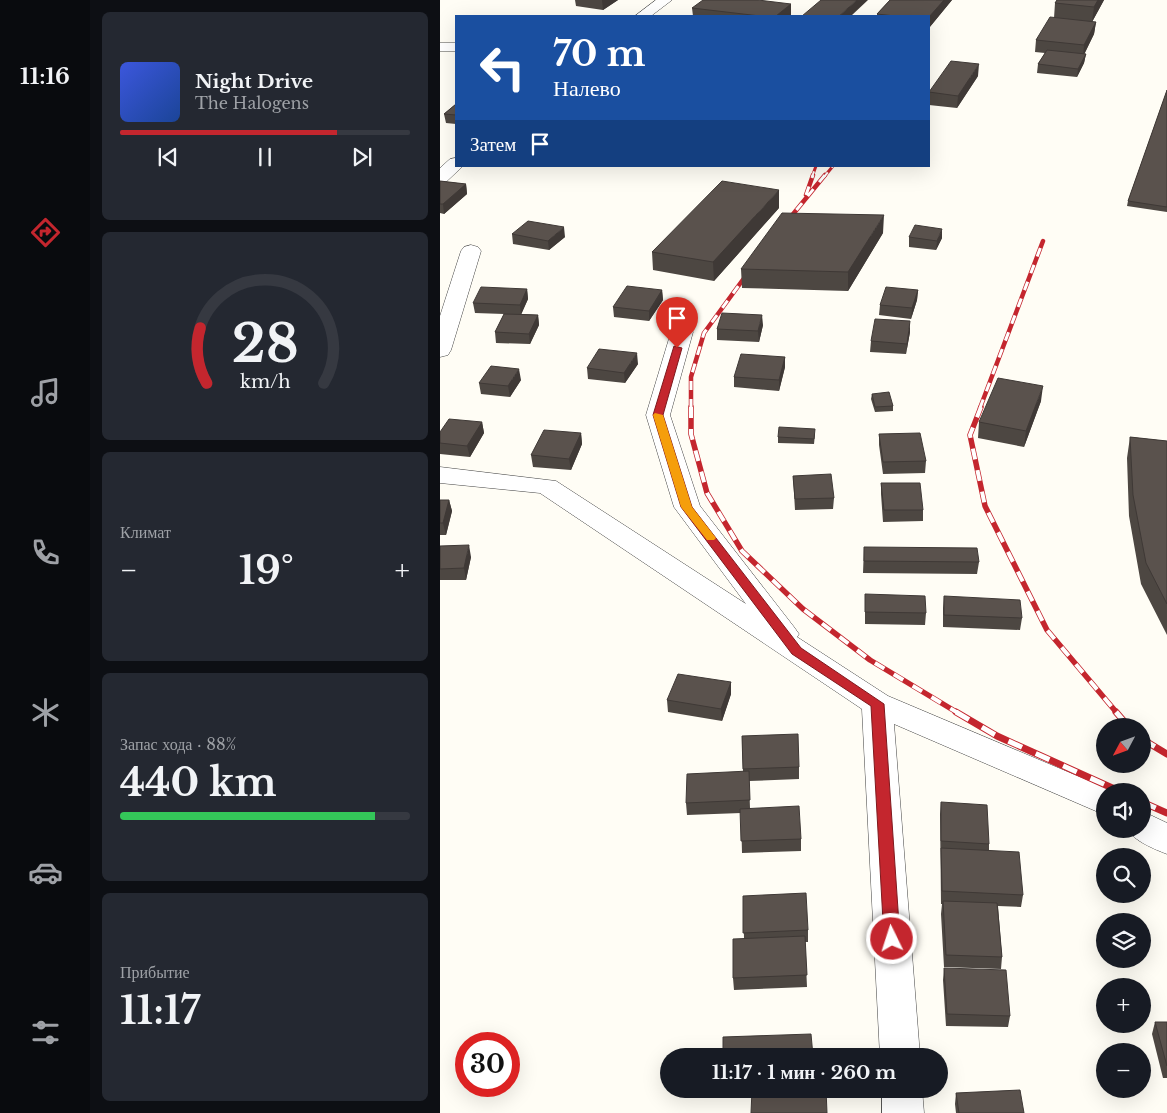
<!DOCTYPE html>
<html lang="ru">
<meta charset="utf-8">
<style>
:root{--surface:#171b24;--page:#242831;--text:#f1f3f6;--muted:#9ea1a6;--line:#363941;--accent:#c4262e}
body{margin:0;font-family:"Libre Baskerville",serif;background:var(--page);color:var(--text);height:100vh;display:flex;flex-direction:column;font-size:19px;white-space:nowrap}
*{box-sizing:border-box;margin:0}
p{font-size:16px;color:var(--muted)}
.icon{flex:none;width:28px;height:28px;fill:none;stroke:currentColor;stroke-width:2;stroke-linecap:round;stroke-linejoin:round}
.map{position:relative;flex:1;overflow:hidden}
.panel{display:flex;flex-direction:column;gap:12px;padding:12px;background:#0d0f14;width:350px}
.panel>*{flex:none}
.top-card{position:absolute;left:15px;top:15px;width:475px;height:152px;border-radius:0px;box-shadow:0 5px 20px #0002;background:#1a4fa0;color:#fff;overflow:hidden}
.needle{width:32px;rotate:229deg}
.controls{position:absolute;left:656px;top:718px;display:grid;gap:10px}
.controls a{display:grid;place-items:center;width:55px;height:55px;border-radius:50%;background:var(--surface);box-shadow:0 5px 20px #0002;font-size:25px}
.speed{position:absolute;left:15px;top:1032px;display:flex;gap:10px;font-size:25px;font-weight:700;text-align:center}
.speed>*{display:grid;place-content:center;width:65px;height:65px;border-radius:50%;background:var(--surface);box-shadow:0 5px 20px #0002;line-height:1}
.speed .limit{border:8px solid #d22;background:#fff;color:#111}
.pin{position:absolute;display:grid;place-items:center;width:42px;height:42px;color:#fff;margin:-51px -21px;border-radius:50% 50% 50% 0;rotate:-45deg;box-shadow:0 0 5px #0007}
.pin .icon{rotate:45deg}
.me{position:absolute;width:55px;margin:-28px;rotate:356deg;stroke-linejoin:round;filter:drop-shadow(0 0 4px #0008)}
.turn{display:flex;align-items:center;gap:18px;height:105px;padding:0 15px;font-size:22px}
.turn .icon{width:65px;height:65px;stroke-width:2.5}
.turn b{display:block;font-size:35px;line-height:42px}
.then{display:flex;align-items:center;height:48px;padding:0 15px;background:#0003;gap:10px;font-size:19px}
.big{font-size:38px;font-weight:700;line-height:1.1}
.panel .card{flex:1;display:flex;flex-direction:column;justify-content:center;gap:8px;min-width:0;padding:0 18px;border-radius:8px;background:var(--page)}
.panel .dial{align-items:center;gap:0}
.dial svg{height:130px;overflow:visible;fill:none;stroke:var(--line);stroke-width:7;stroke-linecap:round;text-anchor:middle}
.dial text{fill:var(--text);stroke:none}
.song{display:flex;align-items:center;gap:15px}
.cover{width:60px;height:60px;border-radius:8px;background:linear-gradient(135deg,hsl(230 70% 55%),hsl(220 70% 35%))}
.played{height:5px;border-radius:2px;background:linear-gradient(90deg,var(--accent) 75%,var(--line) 75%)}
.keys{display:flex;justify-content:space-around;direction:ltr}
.heat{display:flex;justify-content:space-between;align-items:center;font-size:28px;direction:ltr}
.charge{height:8px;border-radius:4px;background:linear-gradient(90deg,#34c759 88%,var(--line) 0)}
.trip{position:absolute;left:220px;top:1048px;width:288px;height:50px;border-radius:25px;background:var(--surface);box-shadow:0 5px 20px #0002;font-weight:700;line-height:50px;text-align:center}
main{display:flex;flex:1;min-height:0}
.dock{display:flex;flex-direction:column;width:90px;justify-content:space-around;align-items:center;background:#090b0e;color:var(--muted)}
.dock .icon{width:35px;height:35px}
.dock .active{color:var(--accent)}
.dock b{font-size:22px;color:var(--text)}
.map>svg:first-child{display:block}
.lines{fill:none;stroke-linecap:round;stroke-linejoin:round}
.minor-casing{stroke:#444;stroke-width:1}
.minor{fill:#fff;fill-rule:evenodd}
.rail-far3-casing{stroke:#c4262e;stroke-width:3}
.rail-far2-casing{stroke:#c4262e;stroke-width:4.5}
.rail-far1-casing{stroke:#c4262e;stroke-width:5.5}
.rail-casing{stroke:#c4262e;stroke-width:7}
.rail-far3{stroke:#fff;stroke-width:2;stroke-dasharray:6;stroke-linecap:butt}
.rail-far2{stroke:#fff;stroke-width:3;stroke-dasharray:9;stroke-linecap:butt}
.rail-far1{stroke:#fff;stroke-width:4;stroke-dasharray:11;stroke-linecap:butt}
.rail{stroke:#fff;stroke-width:5;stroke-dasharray:15;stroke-linecap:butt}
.wall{fill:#4d4742}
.shaded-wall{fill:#3f3936}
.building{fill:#5a524d;stroke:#3f3936}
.route{fill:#c4262e;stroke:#7f191e}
.slow{fill:#f59e0b}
</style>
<main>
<nav class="dock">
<b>11:16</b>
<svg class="icon active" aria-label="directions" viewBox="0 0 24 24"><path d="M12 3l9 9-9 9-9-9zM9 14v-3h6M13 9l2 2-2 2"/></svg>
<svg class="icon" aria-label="music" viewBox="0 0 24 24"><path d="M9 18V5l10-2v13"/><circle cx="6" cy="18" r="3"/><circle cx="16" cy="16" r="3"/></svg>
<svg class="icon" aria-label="phone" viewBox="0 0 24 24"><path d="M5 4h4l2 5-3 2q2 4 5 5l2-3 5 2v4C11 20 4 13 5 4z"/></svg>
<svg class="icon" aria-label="climate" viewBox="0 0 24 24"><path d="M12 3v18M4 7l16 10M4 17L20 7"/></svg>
<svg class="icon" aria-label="car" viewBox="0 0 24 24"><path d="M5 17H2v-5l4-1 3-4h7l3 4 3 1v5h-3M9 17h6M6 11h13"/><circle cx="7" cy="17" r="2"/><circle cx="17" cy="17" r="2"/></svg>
<svg class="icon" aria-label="filters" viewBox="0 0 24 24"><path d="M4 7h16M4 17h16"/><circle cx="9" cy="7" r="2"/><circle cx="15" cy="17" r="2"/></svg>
</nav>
<section class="panel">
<div class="card">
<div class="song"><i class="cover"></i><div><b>Night Drive</b><p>The Halogens</p></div></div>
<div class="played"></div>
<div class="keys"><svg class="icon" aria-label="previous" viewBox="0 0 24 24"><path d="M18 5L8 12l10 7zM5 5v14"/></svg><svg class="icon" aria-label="pause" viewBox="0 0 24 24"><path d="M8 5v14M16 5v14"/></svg><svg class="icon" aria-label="next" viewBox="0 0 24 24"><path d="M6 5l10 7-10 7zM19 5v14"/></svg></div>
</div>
<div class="card dial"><svg viewBox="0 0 100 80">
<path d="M14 69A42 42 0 1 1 86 69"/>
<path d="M14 69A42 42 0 0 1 10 35" stroke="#c4262e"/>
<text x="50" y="56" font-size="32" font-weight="700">28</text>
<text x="50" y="72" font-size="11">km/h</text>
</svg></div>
<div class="card"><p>Климат</p>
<div class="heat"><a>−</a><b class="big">19°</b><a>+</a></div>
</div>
<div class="card"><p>Запас хода · 88%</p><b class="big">440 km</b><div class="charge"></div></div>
<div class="card"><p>Прибытие</p><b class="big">11:17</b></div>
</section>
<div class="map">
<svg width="727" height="1113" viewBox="0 0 727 1113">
<rect width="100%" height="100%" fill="#fffdf5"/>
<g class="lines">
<g class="minor-casing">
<path id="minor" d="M 216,0 L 232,0 L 211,16 L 195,16 Z
M 0,43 L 16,43 L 16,51 L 0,51 Z
M 16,158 L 16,166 L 23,166 L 6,182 L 0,183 L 0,168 L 10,159 Z
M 31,245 L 38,247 L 41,251 L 11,350 L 8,355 L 0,357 L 0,316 L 21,251 L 24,247 Z
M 242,325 L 250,327 L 253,332 L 230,415 L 260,506 L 354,627 L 359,634 L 357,637 L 448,696 L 673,791 L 665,791 L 665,815 L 454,724 L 480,1056 L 440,1056 L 422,709 L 100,493 L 0,483 L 0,467 L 116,481 L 306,604 L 234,507 L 206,415 L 231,332 L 234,327 Z
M 702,811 L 727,823 L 727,854 C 714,849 694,841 687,829 L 702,829 Z
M 442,1089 L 482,1089 L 484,1113 L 442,1113 Z"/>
</g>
<use href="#minor" class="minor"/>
<g class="rail-far3-casing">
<path id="rail-far3" d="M 372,177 L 376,166
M 384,177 L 393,166"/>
</g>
<g class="rail-far2-casing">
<path id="rail-far2" d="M 366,195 L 373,175
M 345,224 L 385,175
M 251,408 L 251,377 L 264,333 L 310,270
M 540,408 L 603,241"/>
</g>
<g class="rail-far1-casing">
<path id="rail-far1" d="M 251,407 L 251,434 L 267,493 L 302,551 L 363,609 L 430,660 L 518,713
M 541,407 L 530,435 L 545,506 L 607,630 L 677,713"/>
</g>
<g class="rail-casing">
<path id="rail" d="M 516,712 L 557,736 L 679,791
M 676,712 L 688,726
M 702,739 L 727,754
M 702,802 L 727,813"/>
</g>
<use href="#rail-far3" class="rail-far3"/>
<use href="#rail-far2" class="rail-far2"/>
<use href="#rail-far1" class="rail-far1"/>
<use href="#rail" class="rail"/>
</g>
<path class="wall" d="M 135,0 L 178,0 L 163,10 L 136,6 Z
M 450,0 L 512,0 L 489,28 L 489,16 L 437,16 L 437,14 Z
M 617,0 L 664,0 L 652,22 L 656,22 L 654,34 L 644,54 L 646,54 L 644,63 L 637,77 L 597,73 L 598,64 L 605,53 L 595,52 L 596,40 L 614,18 L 615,3 Z
M 351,4 L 351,15 L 349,16 L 253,16 L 252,8 Z
M 538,76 L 517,108 L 489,105 L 489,92 Z
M 727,90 L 727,212 L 687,206 L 688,201 Z
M 16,104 L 16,124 L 6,123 L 4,114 Z
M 0,181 L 26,184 L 27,194 L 4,214 L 0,213 Z
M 339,208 L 274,281 L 213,270 L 212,252 Z
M 443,233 L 408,291 L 302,288 L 301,269 Z
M 72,234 L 125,237 L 109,250 L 73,244 Z
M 469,237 L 502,238 L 496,250 L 469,247 Z
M 87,289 L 88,299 L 81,314 L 98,315 L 99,325 L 90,344 L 56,343 L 55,332 L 64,314 L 35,313 L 33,303 Z
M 222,290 L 223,300 L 209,321 L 174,317 L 173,307 Z
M 478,290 L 477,300 L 471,319 L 439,315 L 440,305 Z
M 323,325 L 319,342 L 277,340 L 277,329 Z
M 470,332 L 466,354 L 430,352 L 431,341 Z
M 345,357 L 345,367 L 339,391 L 294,387 L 294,377 Z
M 198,364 L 185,383 L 148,379 L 147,368 Z
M 81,380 L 70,397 L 41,394 L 39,383 Z
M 432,394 L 453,406 L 453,411 L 435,412 L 431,399 Z
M 601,401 L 584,447 L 538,438 L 539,422 Z
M 42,422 L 44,433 L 30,457 L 0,454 L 0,432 Z
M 141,433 L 142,444 L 131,470 L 93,467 L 91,455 Z
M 375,434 L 374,444 L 338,443 L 338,437 Z
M 439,434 L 486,461 L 485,473 L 443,474 L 439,445 Z
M 690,437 L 727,441 L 727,635 L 701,584 L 689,516 L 687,458 Z
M 353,476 L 394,498 L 393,509 L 355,510 Z
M 441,483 L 483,510 L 483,521 L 443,522 L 441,494 Z
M 0,500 L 9,500 L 12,511 L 6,535 L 0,535 Z
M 0,546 L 31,557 L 26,580 L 0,580 Z
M 424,547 L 539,562 L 537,574 L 423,573 Z
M 425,594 L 486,613 L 485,625 L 425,624 Z
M 504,596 L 582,618 L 580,630 L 503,627 L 503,608 Z
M 291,682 L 291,694 L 282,721 L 228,712 L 227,700 Z
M 302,736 L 359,767 L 359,779 L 309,781 L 310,808 L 361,839 L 361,851 L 302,853 L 301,813 L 247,815 L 246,803 L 303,772 Z
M 501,802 L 549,844 L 549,850 L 583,895 L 581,907 L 558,906 L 562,957 L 561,969 L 504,967 L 501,914 L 502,904 L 501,904 L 500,814 Z
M 303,896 L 368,930 L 368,942 L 365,942 L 367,987 L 294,990 L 293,978 L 304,938 Z
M 504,968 L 570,1016 L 568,1027 L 506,1026 L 503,980 Z
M 715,1022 L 727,1022 L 727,1078 L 723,1078 L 712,1034 Z
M 284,1089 L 374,1089 L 284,1094 Z
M 516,1093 L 584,1113 L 516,1113 L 515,1104 Z"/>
<path class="shaded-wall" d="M 162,0 L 178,0 L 163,10 Z
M 417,0 L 428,0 L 411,16 L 399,16 Z
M 504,0 L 512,0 L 489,28 L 489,17 Z
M 658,0 L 664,0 L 652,22 L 654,7 Z
M 351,4 L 351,15 L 349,16 L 336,16 Z
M 656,22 L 654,34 L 643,57 L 644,45 Z
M 646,54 L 644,63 L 637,77 L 638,69 Z
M 539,64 L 538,76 L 517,108 L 518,96 Z
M 26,184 L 27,194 L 4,214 L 3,204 Z
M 339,190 L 339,208 L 274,281 L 273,262 Z
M 444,215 L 443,233 L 408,291 L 408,272 Z
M 124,227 L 125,237 L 109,250 L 108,241 Z
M 502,229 L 502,238 L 496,250 L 497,241 Z
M 87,289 L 88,299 L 81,315 L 80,305 Z
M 222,290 L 223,300 L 209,321 L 209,311 Z
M 478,290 L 477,300 L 471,319 L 472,308 Z
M 98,315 L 99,325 L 90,344 L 89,334 Z
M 322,315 L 323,325 L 319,342 L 318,331 Z
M 470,321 L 470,332 L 466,354 L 467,344 Z
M 197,353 L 198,364 L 185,383 L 184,373 Z
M 345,357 L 345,367 L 339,391 L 339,380 Z
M 79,369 L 81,380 L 70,397 L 68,386 Z
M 603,386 L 601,401 L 584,447 L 586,431 Z
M 42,422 L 44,433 L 30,457 L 27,446 Z
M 141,433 L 142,444 L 131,470 L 129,459 Z
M 9,500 L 12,511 L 6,535 L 3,523 Z
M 29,545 L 31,557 L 26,580 L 24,568 Z
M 291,682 L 291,694 L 282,721 L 281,709 Z"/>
<path class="building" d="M 263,0 L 318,0 L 351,4 L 336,16 L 320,16 L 252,8 Z
M 381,0 L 417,0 L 399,16 L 362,16 Z
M 450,0 L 504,0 L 489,17 L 489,16 L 455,16 L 437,14 Z
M 617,0 L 658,0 L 654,7 L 615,3 Z
M 610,17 L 656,22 L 644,45 L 596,40 Z
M 607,50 L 646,54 L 638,69 L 598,64 Z
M 511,61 L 539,64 L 518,96 L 489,92 Z
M 727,90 L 727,207 L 688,201 Z
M 16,104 L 16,115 L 4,114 Z
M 0,181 L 26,184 L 3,204 L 0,204 Z
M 282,181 L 339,190 L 273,262 L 212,252 Z
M 342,213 L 444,215 L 408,272 L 301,269 Z
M 88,221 L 124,227 L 108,241 L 72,234 Z
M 475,225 L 502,229 L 497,241 L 469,237 Z
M 187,286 L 222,290 L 209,311 L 173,307 Z
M 41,287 L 87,289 L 80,305 L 33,303 Z
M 446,287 L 478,290 L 472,308 L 440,305 Z
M 282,313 L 322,315 L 318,331 L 277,329 Z
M 64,314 L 98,315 L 89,334 L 55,332 Z
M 435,319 L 470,321 L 467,344 L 431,341 Z
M 159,349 L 197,353 L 184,373 L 147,368 Z
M 301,354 L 345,357 L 339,380 L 294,377 Z
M 51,366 L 79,369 L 68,386 L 39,383 Z
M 558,378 L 603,386 L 586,431 L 539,422 Z
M 449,392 L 453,406 L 435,407 L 432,394 Z
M 9,419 L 42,422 L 27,446 L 0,443 L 0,432 Z
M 339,427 L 375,429 L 374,439 L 338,437 Z
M 104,430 L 141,433 L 129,459 L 91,455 Z
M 480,433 L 486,461 L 443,462 L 439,434 Z
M 690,437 L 727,441 L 727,604 L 706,563 L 693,495 Z
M 391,474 L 394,498 L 355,499 L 353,476 Z
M 441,483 L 480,483 L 483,510 L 444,510 Z
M 0,500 L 9,500 L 3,523 L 0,523 Z
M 29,545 L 24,568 L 0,569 L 0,546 Z
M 424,547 L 537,548 L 539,562 L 424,561 Z
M 425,594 L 485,596 L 486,613 L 425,612 Z
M 504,596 L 580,600 L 582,618 L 504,615 Z
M 238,674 L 291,682 L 281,709 L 227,700 Z
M 358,734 L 359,767 L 303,769 L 302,736 Z
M 309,771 L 310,800 L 246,803 L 247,774 Z
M 501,802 L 547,805 L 549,844 L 501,841 Z
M 359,806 L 361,839 L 301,841 L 300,809 Z
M 501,848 L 579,852 L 583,895 L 502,891 Z
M 366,893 L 368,930 L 303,933 L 303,896 Z
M 503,901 L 557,903 L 562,957 L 506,955 Z
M 365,936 L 367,975 L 293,978 L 293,939 Z
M 504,968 L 566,970 L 570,1016 L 507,1014 Z
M 715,1022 L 727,1022 L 727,1066 Z
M 371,1034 L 373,1056 L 283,1056 L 283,1037 Z
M 386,1089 L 387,1113 L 311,1113 L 312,1090 Z
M 580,1090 L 584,1113 L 519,1113 L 516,1093 Z"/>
<path class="route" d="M 234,346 L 242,348 L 223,415 L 252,507 L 361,648 L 444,704 L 460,939 L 458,943 L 452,945 L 447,943 L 444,939 L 431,706 L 352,654 L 241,507 L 213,415 Z"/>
<path class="slow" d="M 215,413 L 223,415 L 252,507 L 276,538 L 274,540 L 267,540 L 241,507 L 213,415 Z"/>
</svg>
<div class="controls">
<a><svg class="needle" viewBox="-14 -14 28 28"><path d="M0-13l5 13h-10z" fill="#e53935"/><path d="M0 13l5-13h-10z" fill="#9ea1a6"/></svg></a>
<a><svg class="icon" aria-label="sound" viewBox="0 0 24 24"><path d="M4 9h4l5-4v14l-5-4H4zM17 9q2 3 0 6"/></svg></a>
<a><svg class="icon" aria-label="search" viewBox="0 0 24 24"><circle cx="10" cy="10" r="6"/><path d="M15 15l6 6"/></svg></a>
<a><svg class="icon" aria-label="layers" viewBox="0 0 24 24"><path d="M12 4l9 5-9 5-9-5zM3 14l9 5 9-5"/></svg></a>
<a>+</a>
<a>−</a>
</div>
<div class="speed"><div class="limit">30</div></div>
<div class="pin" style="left:237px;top:348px;background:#d93025"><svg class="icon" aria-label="arrive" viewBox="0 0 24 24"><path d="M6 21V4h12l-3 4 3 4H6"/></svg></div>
<svg class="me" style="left:452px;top:939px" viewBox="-20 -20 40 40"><circle r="17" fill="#c4262e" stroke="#fff" stroke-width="3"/><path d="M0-11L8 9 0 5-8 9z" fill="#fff"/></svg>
<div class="trip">11:17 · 1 мин · 260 m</div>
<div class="top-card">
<div class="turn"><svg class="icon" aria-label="left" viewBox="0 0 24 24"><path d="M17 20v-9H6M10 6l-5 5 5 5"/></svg><div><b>70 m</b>Налево</div></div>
<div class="then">Затем<svg class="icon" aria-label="arrive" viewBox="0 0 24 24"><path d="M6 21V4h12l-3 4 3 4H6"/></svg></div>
</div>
</div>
</main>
